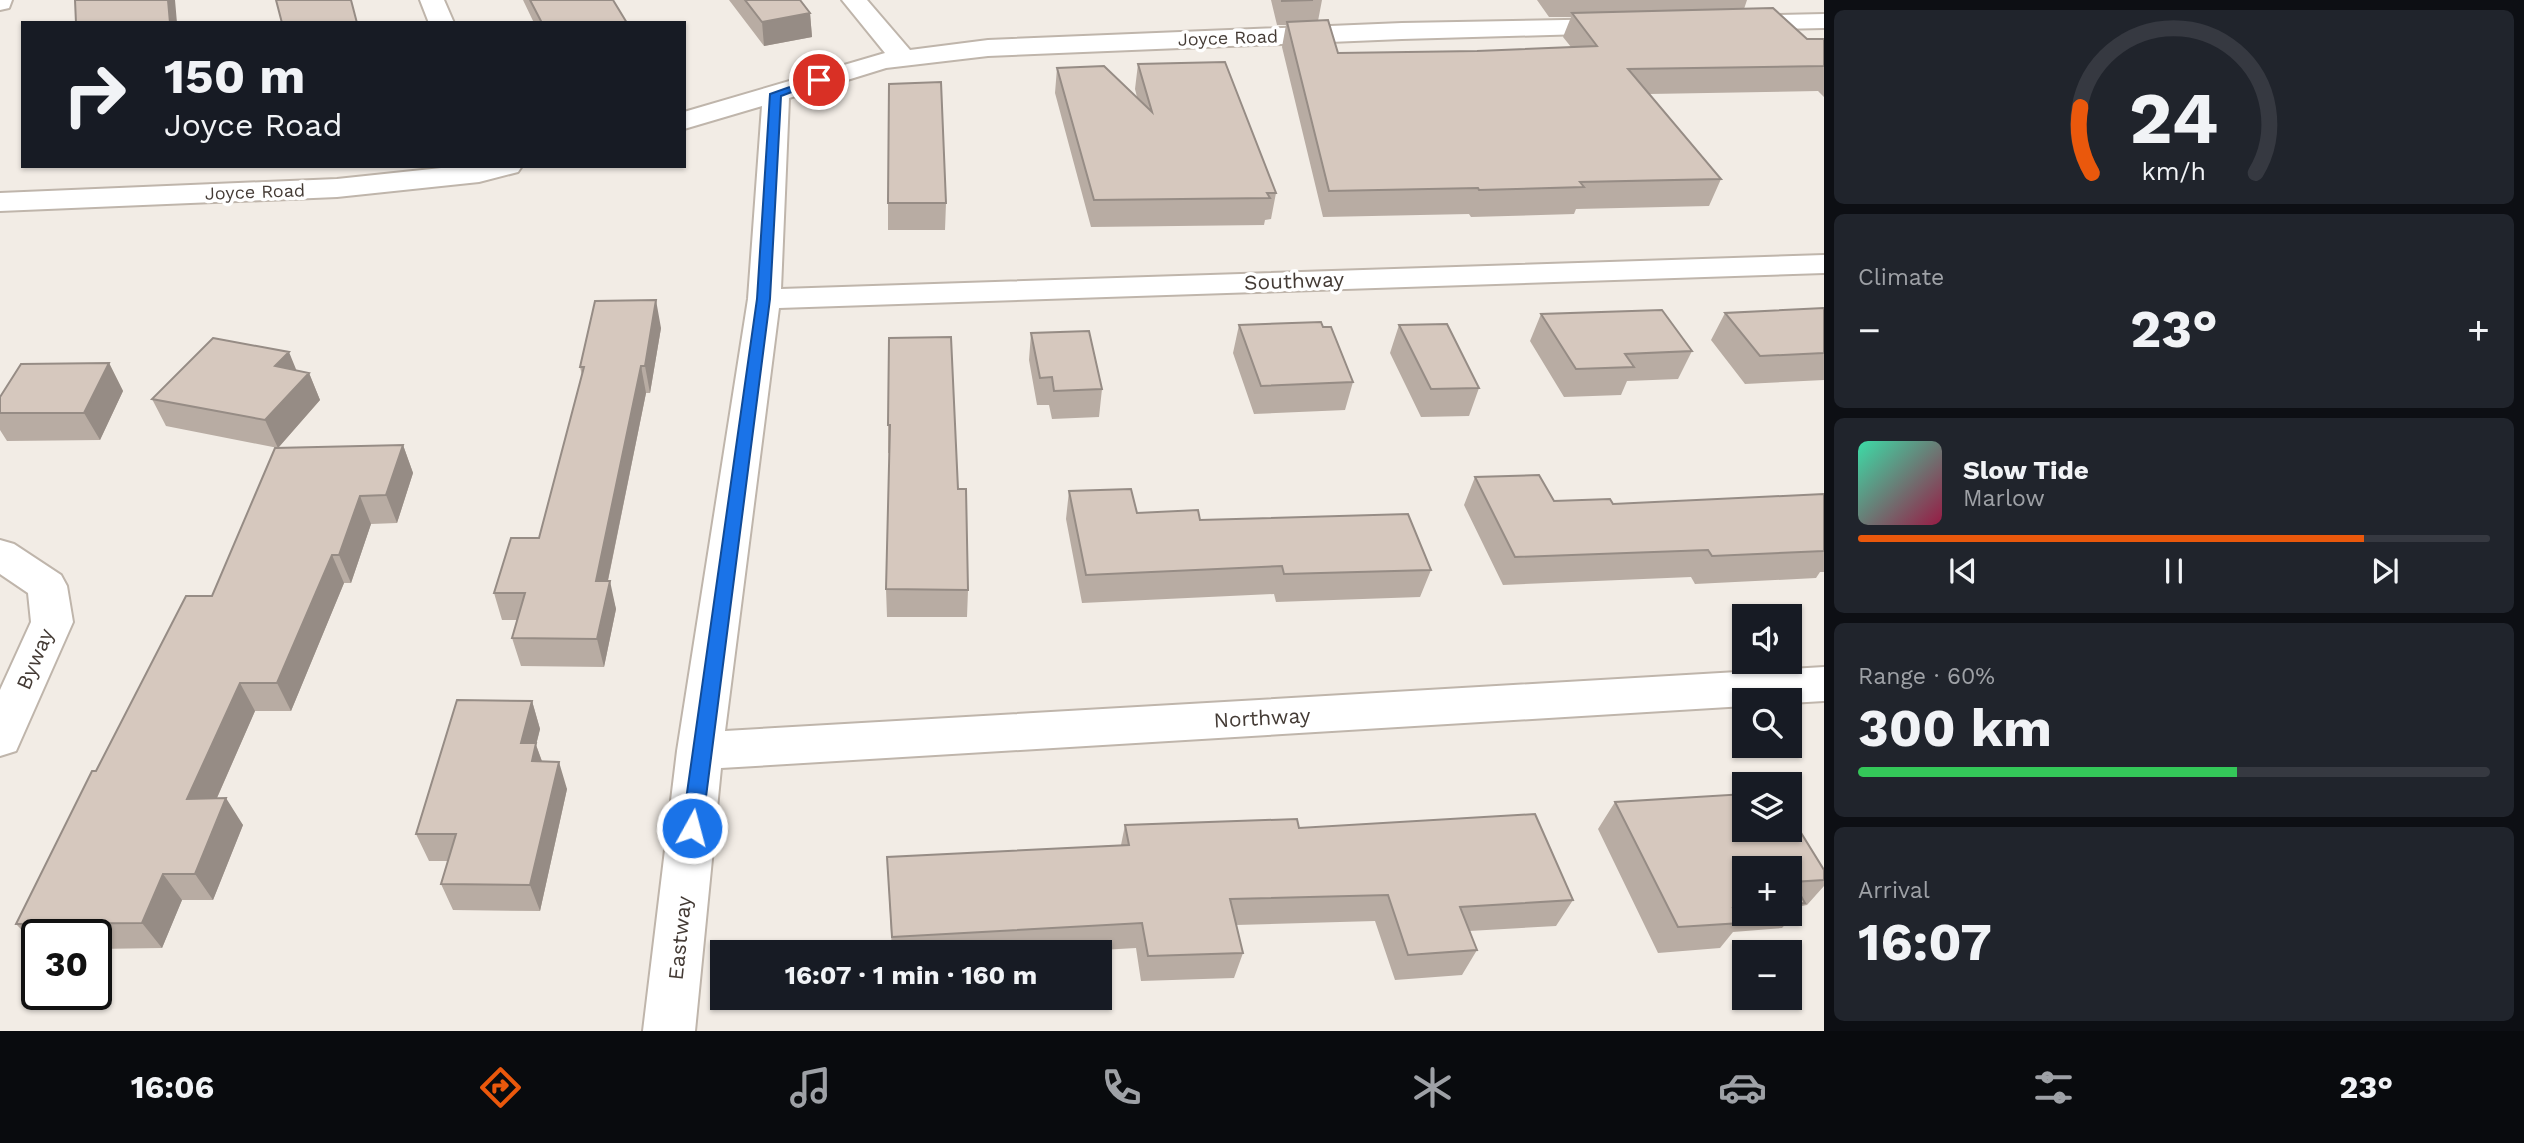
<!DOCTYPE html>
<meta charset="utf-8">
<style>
:root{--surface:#171b24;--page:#20242c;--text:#f1f3f6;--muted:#9ea1a6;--line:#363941;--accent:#ea580c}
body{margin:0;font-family:"Work Sans",sans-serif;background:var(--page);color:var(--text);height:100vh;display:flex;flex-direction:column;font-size:26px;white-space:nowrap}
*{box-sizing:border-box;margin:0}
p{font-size:23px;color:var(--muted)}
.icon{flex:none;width:38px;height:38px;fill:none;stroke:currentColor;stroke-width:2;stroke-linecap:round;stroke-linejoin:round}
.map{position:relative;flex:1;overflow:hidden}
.panel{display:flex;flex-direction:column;gap:10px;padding:10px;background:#0d0f14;width:700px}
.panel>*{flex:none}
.guide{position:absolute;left:21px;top:21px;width:665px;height:147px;border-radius:0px;box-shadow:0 2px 5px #0004;background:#171b24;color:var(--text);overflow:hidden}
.fabs{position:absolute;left:1732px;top:604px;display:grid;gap:14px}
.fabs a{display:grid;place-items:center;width:70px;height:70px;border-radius:0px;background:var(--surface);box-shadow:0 2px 5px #0004;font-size:35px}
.speed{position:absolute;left:21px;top:919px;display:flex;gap:14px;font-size:35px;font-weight:700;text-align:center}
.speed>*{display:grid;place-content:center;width:91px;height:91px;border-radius:50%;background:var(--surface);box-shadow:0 2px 5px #0004;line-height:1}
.speed .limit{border:4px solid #111;border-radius:10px;background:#fff;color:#111}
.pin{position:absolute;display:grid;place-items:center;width:60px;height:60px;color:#fff;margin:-30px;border:4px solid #fff;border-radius:50%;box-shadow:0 2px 7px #0007}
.me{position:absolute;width:77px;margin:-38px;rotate:7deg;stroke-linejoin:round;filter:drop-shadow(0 0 5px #0008)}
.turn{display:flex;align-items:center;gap:24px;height:147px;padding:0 28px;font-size:32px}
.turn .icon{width:91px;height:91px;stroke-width:2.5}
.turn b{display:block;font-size:49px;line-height:60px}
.big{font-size:52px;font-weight:700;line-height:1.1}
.panel .card{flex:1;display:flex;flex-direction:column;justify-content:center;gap:10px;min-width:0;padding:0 24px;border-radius:10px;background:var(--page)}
.panel .dial{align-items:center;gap:0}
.dial svg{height:182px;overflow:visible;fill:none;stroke:var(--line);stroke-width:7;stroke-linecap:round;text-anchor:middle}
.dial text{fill:var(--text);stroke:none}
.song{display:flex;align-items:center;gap:21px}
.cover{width:84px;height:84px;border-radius:10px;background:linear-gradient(135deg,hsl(160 70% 55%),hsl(340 70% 35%))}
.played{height:7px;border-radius:4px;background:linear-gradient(90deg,var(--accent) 80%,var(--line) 80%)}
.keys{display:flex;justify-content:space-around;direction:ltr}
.heat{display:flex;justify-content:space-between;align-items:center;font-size:38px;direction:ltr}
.charge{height:10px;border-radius:5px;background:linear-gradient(90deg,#34c759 60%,var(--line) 0)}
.trip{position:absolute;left:710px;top:940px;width:402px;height:70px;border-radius:0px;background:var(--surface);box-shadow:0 2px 5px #0004;font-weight:700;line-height:70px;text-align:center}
.menu{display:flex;height:112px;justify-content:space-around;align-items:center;background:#090b0e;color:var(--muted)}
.menu .icon{width:49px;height:49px}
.menu .on{color:var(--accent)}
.menu b{font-size:32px;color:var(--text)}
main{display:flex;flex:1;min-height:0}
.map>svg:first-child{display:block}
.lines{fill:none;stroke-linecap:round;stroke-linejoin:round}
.minor-casing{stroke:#bfb5ab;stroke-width:4}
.minor{fill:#fff;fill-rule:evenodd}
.wall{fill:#b8aca3;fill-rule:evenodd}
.shaded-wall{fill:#968c85}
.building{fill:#d6c8be;stroke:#968c85;stroke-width:2}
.route{fill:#1a73e8;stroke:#114b97;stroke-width:2}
.labels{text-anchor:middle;stroke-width:7;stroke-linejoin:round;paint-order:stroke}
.far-street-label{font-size:18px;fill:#443b35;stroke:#fff}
.street-label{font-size:21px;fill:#443b35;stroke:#fff}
</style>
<main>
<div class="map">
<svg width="1824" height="1031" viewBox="0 0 1824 1031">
<rect width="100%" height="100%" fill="#f2ece5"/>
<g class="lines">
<g class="minor-casing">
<path id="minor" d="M 0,0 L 12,0 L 9,8 L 0,10 Z
M 420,0 L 444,0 L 454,23 L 429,23 Z
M 842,0 L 867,0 L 910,50 L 988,40 L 1402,23 L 1619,19 L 1628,21 L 1631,26 L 1628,31 L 1619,33 L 1402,39 L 988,56 L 886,68 L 789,98 L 781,289 L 1824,255 L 1824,273 L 779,308 L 725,731 L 1824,667 L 1824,701 L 1790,703 L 1790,700 L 1745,700 L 1745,706 L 721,768 L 695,1031 L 643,1031 L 677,751 L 748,299 L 762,106 L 684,129 L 684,112 L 885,53 Z
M 1824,14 L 1824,28 L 1735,30 L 1726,28 L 1723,23 L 1726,18 L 1735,16 Z
M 460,166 L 522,166 L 518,172 L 479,182 L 337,197 L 0,211 L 0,193 L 337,179 Z
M 0,540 L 14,544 L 61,575 L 67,586 L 73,622 L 16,751 L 0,756 L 0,690 L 31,622 L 28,593 L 0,574 Z"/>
</g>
<use href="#minor" class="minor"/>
</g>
<path class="wall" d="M 523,0 L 613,0 L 627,23 L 534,23 Z
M 729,0 L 800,0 L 810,13 L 812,37 L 764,46 Z
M 1271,0 L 1322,0 L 1318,21 L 1338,53 L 1477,51 L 1571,47 L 1563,37 L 1571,17 L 1549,17 L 1537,0 L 1747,0 L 1744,9 L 1807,39 L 1824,39 L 1824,97 L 1818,91 L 1649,94 L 1721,179 L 1709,206 L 1576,209 L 1574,214 L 1471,217 L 1469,214 L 1323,217 L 1282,47 L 1286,25 L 1277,25 Z
M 1138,64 L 1276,193 L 1271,219 L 1265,220 L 1264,225 L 1091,227 L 1055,93 L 1057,68 L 1137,97 L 1135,89 Z
M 888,203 L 946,203 L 945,230 L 888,230 Z
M 1824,308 L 1824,380 L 1745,384 L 1711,340 L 1725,313 Z
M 1541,314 L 1692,351 L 1678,379 L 1627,381 L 1621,395 L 1564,397 L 1530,341 Z
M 1239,325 L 1353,382 L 1345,410 L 1254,414 L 1233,353 Z
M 1399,325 L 1479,388 L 1469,416 L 1421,417 L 1390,353 Z
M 661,328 L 650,393 L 646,393 L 608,581 L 616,609 L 604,667 L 521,666 L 512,638 L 517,620 L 502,620 L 494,593 L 539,538 L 582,375 L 580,367 Z
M 1031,333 L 1102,389 L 1099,417 L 1052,419 L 1049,405 L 1037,405 L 1029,360 Z
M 889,338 L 958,489 L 968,590 L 967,617 L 887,617 L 886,589 L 890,453 L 888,453 L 888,425 Z
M 109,363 L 123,391 L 100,440 L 7,441 L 0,430 L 0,397 Z
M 296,370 L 309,373 L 320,400 L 278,448 L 166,426 L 152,399 Z
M 403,445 L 413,473 L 397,523 L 371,524 L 351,583 L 344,583 L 291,711 L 255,711 L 217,798 L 243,825 L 213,900 L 182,900 L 162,948 L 96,949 L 96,934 L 37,934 L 37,946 L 16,924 L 96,771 Z
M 1475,477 L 1554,501 L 1613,504 L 1824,494 L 1824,572 L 1820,572 L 1816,578 L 1695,584 L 1691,577 L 1503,585 L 1464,505 Z
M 1069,491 L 1137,513 L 1200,520 L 1431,570 L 1420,597 L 1276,602 L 1274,594 L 1082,603 L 1066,519 Z
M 532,701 L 540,729 L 536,745 L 542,761 L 567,789 L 540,911 L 453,910 L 441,884 L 448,861 L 429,861 L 416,834 Z
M 1615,802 L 1824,880 L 1824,886 L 1807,905 L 1802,906 L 1782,928 L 1733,932 L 1720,948 L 1658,953 L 1598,829 ZM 1745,868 L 1790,868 L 1790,914 L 1745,914 Z
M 1125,825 L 1299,828 L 1573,900 L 1556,926 L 1469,931 L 1477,950 L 1462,975 L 1395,980 L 1375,921 L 1236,925 L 1243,953 L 1234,978 L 1141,981 L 1136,948 L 1067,952 L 892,952 L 887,857 L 1121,845 Z"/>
<path class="shaded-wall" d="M 168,0 L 175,0 L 177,23 L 170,23 Z
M 810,13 L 812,37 L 764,46 L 762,22 Z
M 656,300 L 661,328 L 650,393 L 645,366 Z
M 289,352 L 300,379 L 275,366 Z
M 109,363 L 123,391 L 100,440 L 84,413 Z
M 641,366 L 646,393 L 602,609 L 596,581 Z
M 309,373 L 320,400 L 278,448 L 265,420 Z
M 403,445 L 413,473 L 397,523 L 386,495 Z
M 360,496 L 371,524 L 351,583 L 339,555 Z
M 332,555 L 344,583 L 291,711 L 277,683 Z
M 610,581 L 616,609 L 604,667 L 597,639 Z
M 240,683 L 255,711 L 205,825 L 187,799 Z
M 532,701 L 540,729 L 536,745 L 545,770 L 541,788 L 521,743 Z
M 559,762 L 567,789 L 540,911 L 530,885 Z
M 226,798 L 243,825 L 213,900 L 195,874 Z
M 163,874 L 182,900 L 162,948 L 142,923 Z"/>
<path class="building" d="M 75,0 L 168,0 L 170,23 L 76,23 Z
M 276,0 L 351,0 L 357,23 L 282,23 Z
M 530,0 L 613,0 L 627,23 L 542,23 Z
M 745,0 L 800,0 L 810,13 L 762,22 Z
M 1282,0 L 1313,0 L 1282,1 Z
M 1773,8 L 1807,39 L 1824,39 L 1824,66 L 1628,69 L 1721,179 L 1580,182 L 1584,187 L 1479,190 L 1478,188 L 1329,191 L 1287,22 L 1328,20 L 1338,53 L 1477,51 L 1597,46 L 1572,13 Z
M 1225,62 L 1276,193 L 1267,193 L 1270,198 L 1094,200 L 1057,68 L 1104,66 L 1152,112 L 1138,64 Z
M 941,82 L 946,203 L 888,203 L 889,84 Z
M 656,300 L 645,366 L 641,366 L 596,581 L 610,581 L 597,639 L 512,638 L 525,593 L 494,593 L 511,538 L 539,538 L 584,367 L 580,367 L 595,301 Z
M 1824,308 L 1824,353 L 1760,356 L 1725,313 Z
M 1662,310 L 1692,351 L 1625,354 L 1634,367 L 1576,369 L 1541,314 Z
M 1321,322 L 1323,327 L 1331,327 L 1353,382 L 1261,386 L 1239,325 Z
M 1447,324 L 1479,388 L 1431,389 L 1399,325 Z
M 1089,331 L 1102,389 L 1054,391 L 1052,377 L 1040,378 L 1031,333 Z
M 951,337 L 958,489 L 966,489 L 968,590 L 886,589 L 890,425 L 888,425 L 889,338 Z
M 213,338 L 289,352 L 275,366 L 309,373 L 265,420 L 152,399 Z
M 109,363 L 84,413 L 0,413 L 0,397 L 21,364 Z
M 403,445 L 386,495 L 360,496 L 339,555 L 332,555 L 277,683 L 240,683 L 187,799 L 226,798 L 195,874 L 163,874 L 142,923 L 16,924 L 92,771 L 96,771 L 186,596 L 212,596 L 275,448 Z
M 1539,475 L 1554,501 L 1610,499 L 1613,504 L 1824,494 L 1824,551 L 1712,556 L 1708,550 L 1515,557 L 1475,477 Z
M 1131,489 L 1137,513 L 1198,510 L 1200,520 L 1408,514 L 1431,570 L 1284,574 L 1282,566 L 1086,575 L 1069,491 Z
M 457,700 L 532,701 L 521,743 L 536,743 L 532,761 L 559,762 L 530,885 L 441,884 L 456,834 L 416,834 Z
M 1745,794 L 1745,830 L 1790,830 L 1790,815 L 1824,870 L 1824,880 L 1793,882 L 1805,903 L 1790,904 L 1790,868 L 1745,868 L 1745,907 L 1733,908 L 1741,923 L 1678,927 L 1615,802 Z
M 1535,814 L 1573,900 L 1460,907 L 1477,950 L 1408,955 L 1388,895 L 1230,899 L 1243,953 L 1148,956 L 1142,923 L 892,937 L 887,857 L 1129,845 L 1125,825 L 1297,819 L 1299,828 Z"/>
<path class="route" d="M 815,78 L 824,80 L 781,96 L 770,299 L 702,828 L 699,834 L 692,836 L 685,834 L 682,828 L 757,299 L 770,94 Z"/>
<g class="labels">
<g class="far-street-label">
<text transform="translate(1228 38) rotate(-2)" y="6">Joyce Road</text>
<text transform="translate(255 192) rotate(-2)" y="6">Joyce Road</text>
</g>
<g class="street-label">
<text transform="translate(1294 281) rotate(-2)" y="7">Southway</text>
<text transform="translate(35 659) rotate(-67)" y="7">Byway</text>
<text transform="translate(1262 718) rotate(-3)" y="7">Northway</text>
<text transform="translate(680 938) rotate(-84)" y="7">Eastway</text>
</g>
</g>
</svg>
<div class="fabs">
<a><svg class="icon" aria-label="sound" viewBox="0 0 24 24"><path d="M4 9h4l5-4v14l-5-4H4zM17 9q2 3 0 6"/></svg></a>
<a><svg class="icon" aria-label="search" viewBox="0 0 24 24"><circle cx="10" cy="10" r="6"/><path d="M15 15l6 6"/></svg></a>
<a><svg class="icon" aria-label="layers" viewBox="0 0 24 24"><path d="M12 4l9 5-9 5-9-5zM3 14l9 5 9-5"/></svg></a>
<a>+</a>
<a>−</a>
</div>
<div class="speed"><div class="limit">30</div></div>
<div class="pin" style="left:819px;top:80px;background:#d93025"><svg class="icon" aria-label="arrive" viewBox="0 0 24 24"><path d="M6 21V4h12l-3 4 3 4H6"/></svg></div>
<svg class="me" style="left:692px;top:828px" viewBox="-20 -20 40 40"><circle r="17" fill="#1a73e8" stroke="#fff" stroke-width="3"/><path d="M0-11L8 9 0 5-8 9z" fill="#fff"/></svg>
<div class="trip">16:07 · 1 min · 160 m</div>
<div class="guide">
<div class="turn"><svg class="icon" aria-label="right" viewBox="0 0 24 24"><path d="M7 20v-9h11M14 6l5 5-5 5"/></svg><div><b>150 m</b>Joyce Road</div></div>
</div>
</div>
<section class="panel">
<div class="card dial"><svg viewBox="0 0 100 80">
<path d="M14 69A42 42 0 1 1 86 69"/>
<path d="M14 69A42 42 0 0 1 9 40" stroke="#ea580c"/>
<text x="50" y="56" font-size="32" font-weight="700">24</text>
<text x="50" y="72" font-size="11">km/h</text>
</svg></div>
<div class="card"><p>Climate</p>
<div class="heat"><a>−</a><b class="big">23°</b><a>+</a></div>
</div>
<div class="card">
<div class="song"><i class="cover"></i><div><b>Slow Tide</b><p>Marlow</p></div></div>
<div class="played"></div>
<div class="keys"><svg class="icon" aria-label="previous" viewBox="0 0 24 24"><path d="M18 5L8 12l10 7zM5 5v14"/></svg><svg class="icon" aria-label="pause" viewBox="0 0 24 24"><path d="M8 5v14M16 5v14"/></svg><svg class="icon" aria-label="next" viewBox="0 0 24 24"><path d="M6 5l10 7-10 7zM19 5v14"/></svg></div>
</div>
<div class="card"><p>Range · 60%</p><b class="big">300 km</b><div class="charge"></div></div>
<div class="card"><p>Arrival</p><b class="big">16:07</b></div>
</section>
</main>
<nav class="menu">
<b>16:06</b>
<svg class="icon on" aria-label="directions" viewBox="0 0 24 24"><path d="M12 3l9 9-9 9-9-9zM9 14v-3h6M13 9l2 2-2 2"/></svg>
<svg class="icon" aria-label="music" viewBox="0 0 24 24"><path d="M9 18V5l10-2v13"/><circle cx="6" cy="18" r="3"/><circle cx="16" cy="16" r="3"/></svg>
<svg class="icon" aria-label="phone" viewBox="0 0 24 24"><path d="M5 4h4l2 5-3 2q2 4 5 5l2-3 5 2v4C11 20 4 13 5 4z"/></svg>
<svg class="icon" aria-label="climate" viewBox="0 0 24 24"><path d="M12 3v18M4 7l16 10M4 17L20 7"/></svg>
<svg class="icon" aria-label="car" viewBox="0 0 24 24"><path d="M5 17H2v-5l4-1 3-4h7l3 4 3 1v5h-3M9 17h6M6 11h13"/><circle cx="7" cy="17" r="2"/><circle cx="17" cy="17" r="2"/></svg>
<svg class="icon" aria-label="filters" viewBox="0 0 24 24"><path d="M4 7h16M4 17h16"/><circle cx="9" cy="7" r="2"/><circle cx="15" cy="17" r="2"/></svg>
<b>23°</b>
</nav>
